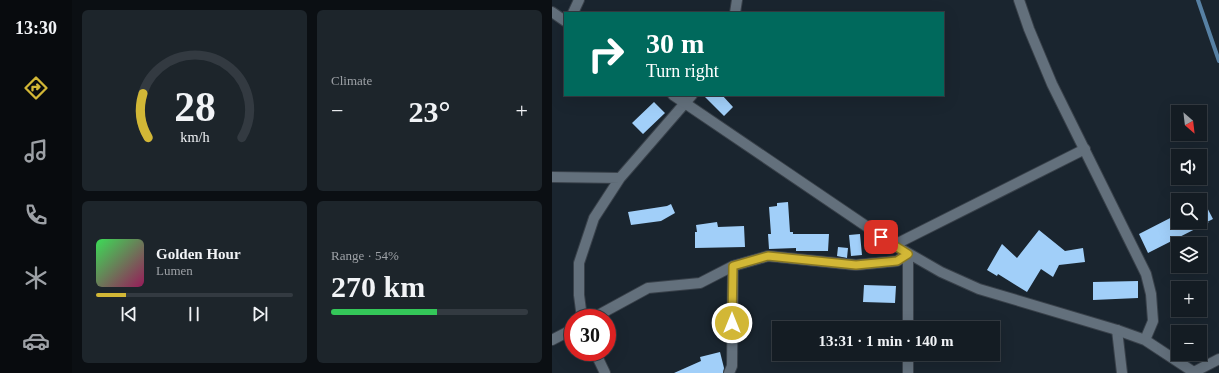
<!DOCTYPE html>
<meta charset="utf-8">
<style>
:root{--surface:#141c23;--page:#1d252b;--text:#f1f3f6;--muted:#9da1a6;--line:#333a41;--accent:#d2b736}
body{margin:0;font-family:"Times New Roman",serif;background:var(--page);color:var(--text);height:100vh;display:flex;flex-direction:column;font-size:15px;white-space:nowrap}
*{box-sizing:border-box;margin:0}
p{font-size:13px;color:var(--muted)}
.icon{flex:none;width:22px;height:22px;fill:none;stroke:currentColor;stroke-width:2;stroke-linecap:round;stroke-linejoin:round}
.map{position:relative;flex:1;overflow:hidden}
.panel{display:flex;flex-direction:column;gap:10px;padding:10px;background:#0b0f13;width:480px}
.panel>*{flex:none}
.hud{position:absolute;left:12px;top:12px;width:380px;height:84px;border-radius:0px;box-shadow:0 4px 16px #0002,0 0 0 1px var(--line);background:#00695c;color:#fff;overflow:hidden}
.needle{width:26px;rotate:152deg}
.buttons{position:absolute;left:619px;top:105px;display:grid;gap:8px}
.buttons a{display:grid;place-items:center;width:36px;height:36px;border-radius:0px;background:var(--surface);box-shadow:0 4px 16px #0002,0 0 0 1px var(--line);font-size:20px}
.speed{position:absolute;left:12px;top:309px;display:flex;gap:8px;font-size:20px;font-weight:700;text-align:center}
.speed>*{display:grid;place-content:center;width:52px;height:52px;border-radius:50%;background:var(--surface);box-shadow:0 4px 16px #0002,0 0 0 1px var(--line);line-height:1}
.speed .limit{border:6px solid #d22;background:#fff;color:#111}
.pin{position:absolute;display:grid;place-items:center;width:34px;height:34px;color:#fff;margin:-17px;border-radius:8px;box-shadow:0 2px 6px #0006}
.me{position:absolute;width:44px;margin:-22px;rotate:0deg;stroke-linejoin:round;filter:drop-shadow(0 0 3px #0008)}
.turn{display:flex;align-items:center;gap:14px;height:84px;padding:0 16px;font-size:18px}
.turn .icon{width:52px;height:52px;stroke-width:2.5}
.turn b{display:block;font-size:28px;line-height:34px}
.big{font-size:30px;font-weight:700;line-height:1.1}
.panel .widget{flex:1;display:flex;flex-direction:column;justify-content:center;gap:6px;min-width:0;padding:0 14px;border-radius:6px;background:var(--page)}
.panel .dial{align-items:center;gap:0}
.dial svg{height:104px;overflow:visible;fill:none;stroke:var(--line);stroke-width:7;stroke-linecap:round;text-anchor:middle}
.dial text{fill:var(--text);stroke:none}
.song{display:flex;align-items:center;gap:12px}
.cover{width:48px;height:48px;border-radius:6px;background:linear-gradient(135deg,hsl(130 70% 55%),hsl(330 70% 35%))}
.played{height:4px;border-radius:2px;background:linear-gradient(90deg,var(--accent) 15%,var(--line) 15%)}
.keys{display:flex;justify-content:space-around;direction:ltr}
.heat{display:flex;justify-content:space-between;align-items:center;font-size:22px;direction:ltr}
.charge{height:6px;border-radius:3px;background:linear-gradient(90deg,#34c759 54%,var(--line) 0)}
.panel .tiles{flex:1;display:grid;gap:10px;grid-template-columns:repeat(2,1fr)}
.trip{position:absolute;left:220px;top:321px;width:228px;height:40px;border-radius:0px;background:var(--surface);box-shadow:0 4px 16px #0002,0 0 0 1px var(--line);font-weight:700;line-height:40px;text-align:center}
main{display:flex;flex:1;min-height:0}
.tab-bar{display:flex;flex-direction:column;width:72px;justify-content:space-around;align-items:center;background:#080b0e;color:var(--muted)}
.tab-bar .icon{width:28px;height:28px}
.tab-bar .selected{color:var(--accent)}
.tab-bar b{font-size:18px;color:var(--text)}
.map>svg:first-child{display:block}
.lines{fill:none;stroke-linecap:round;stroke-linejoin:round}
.stream{stroke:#5781a4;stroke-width:4}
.building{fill:#a1cff9}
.minor-casing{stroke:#39414a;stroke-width:12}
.tertiary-casing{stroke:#39414a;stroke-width:12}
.minor{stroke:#63707c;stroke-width:10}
.tertiary{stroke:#63707c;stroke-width:10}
.route-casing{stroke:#887723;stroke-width:10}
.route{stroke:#d2b736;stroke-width:7}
</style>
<main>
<nav class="tab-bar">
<b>13:30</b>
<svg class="icon selected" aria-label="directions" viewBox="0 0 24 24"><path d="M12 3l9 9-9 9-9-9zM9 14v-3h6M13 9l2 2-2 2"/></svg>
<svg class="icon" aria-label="music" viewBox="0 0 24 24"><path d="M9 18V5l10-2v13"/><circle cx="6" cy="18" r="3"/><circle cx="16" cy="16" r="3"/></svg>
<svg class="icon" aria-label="phone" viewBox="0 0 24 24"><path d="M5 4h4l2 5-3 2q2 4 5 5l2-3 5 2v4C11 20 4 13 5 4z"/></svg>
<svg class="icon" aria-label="climate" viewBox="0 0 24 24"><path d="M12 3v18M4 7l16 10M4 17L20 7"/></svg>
<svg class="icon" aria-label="car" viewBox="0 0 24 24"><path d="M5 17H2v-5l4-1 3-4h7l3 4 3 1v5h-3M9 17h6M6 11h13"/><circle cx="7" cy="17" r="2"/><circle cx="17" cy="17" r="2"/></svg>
</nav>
<section class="panel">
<div class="tiles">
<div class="widget dial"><svg viewBox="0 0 100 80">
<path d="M14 69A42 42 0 1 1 86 69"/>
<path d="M14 69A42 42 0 0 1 10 35" stroke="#d2b736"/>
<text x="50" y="56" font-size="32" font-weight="700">28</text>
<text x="50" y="72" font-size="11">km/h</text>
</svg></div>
<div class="widget"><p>Climate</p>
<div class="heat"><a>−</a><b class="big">23°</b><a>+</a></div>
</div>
<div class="widget">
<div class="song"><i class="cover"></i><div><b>Golden Hour</b><p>Lumen</p></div></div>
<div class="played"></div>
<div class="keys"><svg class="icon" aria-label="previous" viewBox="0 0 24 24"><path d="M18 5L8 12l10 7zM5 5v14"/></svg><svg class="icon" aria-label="pause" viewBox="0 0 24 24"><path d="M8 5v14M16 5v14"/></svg><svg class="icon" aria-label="next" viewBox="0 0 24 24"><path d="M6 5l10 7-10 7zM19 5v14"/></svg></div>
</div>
<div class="widget"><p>Range · 54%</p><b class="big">270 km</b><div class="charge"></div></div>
</div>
</section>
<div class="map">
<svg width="667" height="373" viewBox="0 0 667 373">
<rect width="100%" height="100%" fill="#1a252f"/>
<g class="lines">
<path class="stream" d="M 646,0 L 667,61"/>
</g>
<path class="building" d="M 151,95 L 170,95 L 181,107 L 172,116 Z
M 102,102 L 113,113 L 91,134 L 80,123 Z
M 648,194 L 661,219 L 655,222 L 657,222 L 596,253 L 587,234 L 626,214 L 626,222 L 648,222 Z
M 236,202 L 238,232 L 241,232 L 241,234 L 277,234 L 276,251 L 244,251 L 244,248 L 217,249 L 216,234 L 219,234 L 217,207 L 225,206 L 225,203 Z
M 119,204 L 123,213 L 109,221 L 79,225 L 76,212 L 115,206 Z
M 165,222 L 166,227 L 192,226 L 193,247 L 143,248 L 143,232 L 145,232 L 144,225 Z
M 487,230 L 513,251 L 531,248 L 533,262 L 507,265 L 501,277 L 489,269 L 475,292 L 446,274 L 445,276 L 435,270 L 450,244 L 465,258 Z
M 308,234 L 310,255 L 299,256 L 297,235 Z
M 286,247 L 296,248 L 295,258 L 285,256 Z
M 586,281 L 586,298 L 541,300 L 541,282 Z
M 312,285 L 344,286 L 343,303 L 311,302 Z
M 168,352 L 172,368 L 171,373 L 122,373 L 149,361 L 148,357 Z"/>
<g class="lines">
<g class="minor-casing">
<path id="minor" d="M 21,13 L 27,0
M 183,13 L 185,0
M 0,177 L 68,178
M 342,245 L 533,149
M 30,318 L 27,295 L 27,263 L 42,218 L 68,178 L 140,95
M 41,318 L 96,288 L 148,283 L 181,266 L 216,256 L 304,265 L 345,261 L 356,254
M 356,328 L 356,254
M 565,330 L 570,373
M 0,340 L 21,329
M 43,352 L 53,373
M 642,372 L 667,359
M 177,373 L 180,366 L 181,266
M 356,373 L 356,354"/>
</g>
<g class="tertiary-casing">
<path id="tertiary" d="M 467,0 L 477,29 L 500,84 L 594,274 L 599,294 L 601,321 L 593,340
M 0,12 L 13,21
M 121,95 L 342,245 L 389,272 L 427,289 L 565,330 L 593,340 L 643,373"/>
</g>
<use href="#minor" class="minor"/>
<use href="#tertiary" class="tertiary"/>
</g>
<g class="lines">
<g class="route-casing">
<path id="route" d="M 180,323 L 181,266 L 216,256 L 304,265 L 345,261 L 356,254 L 329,237"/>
</g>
<use href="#route" class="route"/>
</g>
</svg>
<div class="buttons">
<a><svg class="needle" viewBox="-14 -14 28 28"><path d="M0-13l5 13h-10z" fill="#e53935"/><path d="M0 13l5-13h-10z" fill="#9da1a6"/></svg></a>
<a><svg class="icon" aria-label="sound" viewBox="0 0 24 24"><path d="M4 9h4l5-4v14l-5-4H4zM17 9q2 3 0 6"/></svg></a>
<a><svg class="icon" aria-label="search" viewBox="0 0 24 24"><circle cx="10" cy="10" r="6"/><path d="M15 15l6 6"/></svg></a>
<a><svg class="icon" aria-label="layers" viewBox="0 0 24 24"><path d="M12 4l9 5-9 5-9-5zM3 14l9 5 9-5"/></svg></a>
<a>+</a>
<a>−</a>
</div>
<div class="speed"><div class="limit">30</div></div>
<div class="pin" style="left:329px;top:237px;background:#d93025"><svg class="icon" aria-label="arrive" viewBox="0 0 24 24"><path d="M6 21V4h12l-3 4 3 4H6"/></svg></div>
<svg class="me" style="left:180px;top:323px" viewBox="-20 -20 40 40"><circle r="17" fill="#d2b736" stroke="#fff" stroke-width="3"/><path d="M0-11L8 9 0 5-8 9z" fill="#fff"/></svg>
<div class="trip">13:31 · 1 min · 140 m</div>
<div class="hud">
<div class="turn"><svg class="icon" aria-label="right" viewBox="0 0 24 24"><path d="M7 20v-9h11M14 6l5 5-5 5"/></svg><div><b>30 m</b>Turn right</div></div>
</div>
</div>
</main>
